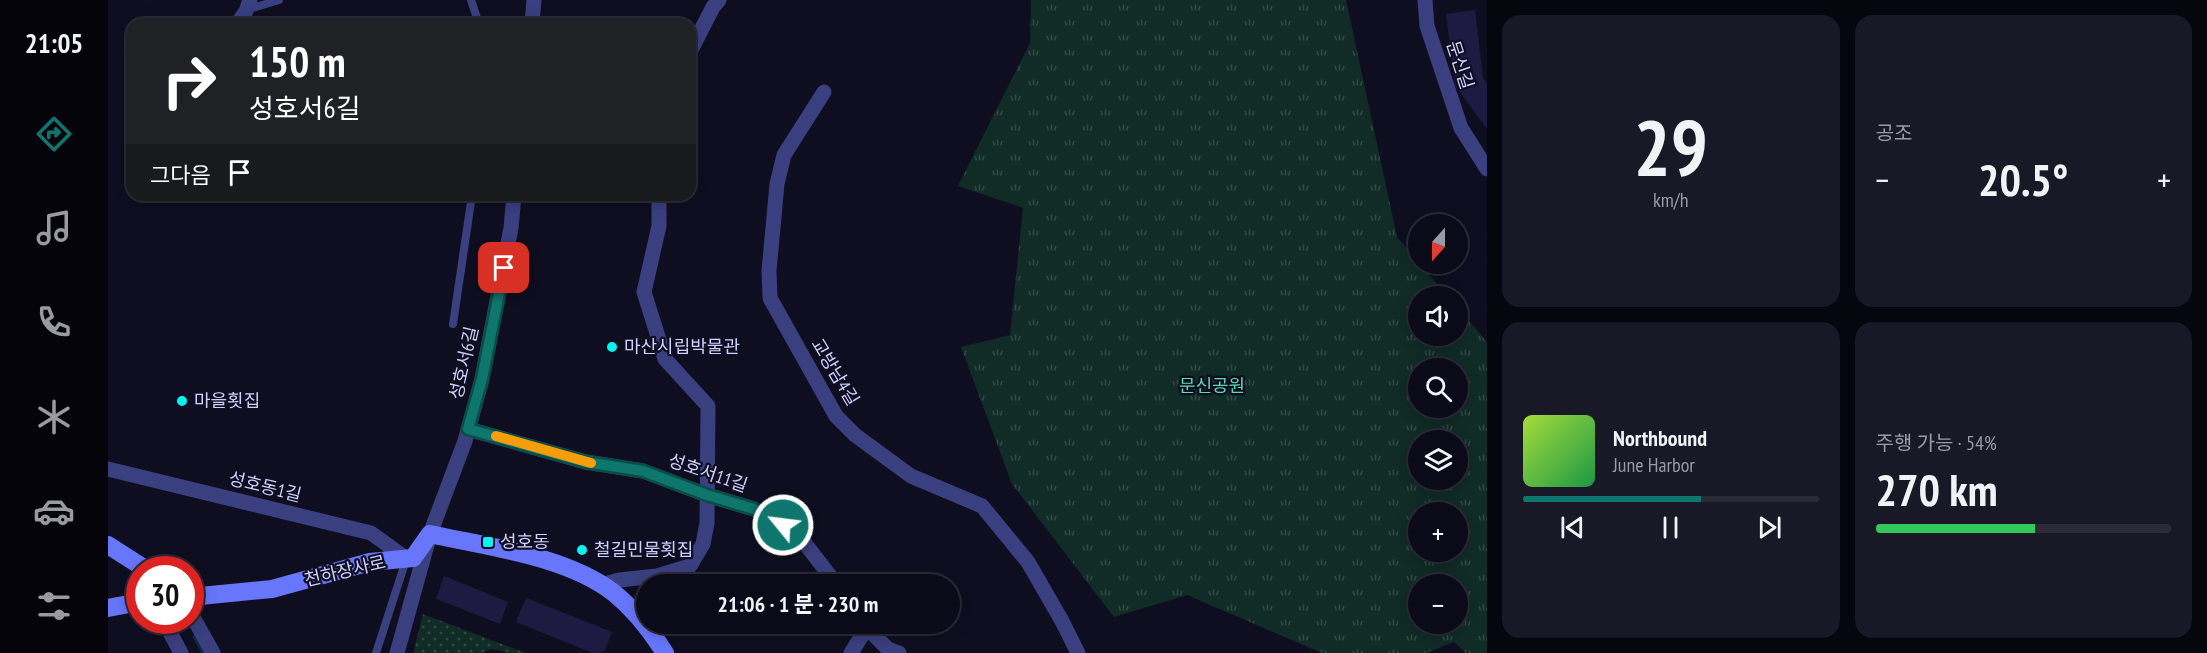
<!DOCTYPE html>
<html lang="ko">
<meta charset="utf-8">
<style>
:root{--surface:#0b0a19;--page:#191826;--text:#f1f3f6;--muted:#9a9aa2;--line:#2b2b38;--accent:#0f766e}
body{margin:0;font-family:"PT Sans Narrow","Noto Sans KR",sans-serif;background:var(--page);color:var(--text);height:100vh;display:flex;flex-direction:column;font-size:22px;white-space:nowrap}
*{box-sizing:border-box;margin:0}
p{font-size:20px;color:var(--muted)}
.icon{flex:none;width:33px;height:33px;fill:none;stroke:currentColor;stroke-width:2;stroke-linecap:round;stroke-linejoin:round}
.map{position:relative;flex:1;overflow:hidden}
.details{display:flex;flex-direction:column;gap:15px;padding:15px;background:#06060e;width:720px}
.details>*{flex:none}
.guide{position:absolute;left:18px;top:18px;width:570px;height:183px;border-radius:18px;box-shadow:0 3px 15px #0003,0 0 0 2px var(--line);background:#202124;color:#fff;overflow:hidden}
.needle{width:39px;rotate:201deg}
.tools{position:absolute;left:1300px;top:214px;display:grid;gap:12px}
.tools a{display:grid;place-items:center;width:60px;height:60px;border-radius:50%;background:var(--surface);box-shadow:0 3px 15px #0003,0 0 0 2px var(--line);font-size:30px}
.speed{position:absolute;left:18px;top:556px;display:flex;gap:12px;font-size:30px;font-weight:700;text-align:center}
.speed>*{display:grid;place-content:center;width:78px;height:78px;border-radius:50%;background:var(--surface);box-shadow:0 3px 15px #0003,0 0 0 2px var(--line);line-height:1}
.speed .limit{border:9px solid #d22;background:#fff;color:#111}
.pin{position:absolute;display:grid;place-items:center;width:51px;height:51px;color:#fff;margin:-26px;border-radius:12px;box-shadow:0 3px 9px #0006}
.me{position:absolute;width:66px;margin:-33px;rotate:299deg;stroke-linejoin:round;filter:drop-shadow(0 0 4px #0008)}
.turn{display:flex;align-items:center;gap:21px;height:126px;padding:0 24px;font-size:27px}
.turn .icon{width:78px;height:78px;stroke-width:2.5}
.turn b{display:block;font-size:42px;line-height:51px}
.then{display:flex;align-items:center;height:57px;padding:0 24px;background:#0003;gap:12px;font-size:22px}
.big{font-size:45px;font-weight:700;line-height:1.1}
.details .widget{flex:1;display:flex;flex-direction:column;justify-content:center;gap:9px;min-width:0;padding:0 21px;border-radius:18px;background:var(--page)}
.details .dial{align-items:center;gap:0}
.dial b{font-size:78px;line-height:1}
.song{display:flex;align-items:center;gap:18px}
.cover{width:72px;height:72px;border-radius:9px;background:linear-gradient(135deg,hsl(80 70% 55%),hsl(140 70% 35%))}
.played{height:6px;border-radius:3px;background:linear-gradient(90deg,var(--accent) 60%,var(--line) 60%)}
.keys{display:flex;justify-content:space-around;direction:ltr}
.heat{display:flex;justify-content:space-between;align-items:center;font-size:33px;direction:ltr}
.charge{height:9px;border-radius:4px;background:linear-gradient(90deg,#34c759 54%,var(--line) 0)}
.details .tiles{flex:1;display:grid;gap:15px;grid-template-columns:repeat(2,1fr)}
.trip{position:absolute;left:528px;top:574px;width:324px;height:60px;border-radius:30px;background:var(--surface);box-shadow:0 3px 15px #0003,0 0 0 2px var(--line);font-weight:700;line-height:60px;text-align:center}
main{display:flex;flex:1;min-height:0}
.dock{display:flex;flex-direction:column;width:108px;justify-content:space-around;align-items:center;background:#04040a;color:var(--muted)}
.dock .icon{width:42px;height:42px}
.dock .current{color:var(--accent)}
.dock b{font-size:27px;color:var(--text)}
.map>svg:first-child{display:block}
.grass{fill:url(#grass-tufts);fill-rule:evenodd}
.garden{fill:url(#garden-dots)}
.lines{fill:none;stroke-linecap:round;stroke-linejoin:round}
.stream{stroke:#0d2946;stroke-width:4.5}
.building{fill:#1e1a42}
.lane{stroke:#3a3f7f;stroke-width:8}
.street{stroke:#3a3f7f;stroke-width:15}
.secondary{stroke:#6876fc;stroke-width:18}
.route-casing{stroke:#0a4d48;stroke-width:15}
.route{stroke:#0f766e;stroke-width:10}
.slow{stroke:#f59e0b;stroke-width:10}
.poi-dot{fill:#05f4f0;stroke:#0f0e21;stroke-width:2}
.labels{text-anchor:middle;stroke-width:4.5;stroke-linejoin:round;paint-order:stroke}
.street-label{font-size:18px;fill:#cfcffe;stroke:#0f0e21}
.poi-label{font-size:18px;fill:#cfcffe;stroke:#0f0e21;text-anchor:start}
.park-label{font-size:18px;fill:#5ddcae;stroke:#0f0e21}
</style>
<main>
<nav class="dock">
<b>21:05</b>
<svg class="icon current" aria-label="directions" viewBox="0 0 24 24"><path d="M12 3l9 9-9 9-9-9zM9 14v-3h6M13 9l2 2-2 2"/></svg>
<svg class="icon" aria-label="music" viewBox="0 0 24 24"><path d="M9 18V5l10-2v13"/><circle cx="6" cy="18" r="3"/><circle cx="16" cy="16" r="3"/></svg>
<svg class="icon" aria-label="phone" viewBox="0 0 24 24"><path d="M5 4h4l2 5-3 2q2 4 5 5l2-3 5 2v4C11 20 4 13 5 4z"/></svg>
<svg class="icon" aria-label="climate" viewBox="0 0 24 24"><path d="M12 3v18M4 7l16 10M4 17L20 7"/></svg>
<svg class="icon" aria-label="car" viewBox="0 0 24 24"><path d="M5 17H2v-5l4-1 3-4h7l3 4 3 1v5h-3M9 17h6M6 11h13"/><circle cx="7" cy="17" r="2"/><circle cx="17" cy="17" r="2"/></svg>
<svg class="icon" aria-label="filters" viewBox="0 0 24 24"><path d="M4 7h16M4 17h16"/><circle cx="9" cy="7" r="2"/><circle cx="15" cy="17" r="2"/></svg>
</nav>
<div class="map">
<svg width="1379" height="653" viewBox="0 0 1379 653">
<defs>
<pattern id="grass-tufts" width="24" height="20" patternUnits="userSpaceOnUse" patternTransform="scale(1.5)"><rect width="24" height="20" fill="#112b27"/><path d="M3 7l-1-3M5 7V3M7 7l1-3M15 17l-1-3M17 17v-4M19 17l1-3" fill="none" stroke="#334947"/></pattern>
<pattern id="garden-dots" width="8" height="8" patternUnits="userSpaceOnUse" patternTransform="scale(1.5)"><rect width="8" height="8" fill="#112b27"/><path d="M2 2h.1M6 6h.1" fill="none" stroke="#334947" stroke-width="1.8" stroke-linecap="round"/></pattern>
</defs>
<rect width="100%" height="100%" fill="#0f0e21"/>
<path class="grass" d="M 923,0 L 1238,0 L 1289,237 L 1340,297 L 1311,297 L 1311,336 L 1350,336 L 1350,308 L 1379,342 L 1379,653 L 1358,653 L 1346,642 L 1318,653 L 1214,653 L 1079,595 L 1006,617 L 904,484 L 853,347 L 902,335 L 915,208 L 850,186 L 922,43 ZM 1311,369 L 1350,369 L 1350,408 L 1311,408 ZM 1311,441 L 1350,441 L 1350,480 L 1311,480 ZM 1311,513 L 1350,513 L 1350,552 L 1311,552 ZM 1311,585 L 1350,585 L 1350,624 L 1311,624 Z"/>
<path class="garden" d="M 315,614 L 418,653 L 403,653 L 384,649 L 373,653 L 305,653 Z"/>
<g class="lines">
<path class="stream" d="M 87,637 L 96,653"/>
</g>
<path class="building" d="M 1367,10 L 1375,78 L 1379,83 L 1379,129 L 1347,85 L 1338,14 Z
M 336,576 L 400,602 L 392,624 L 328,599 Z
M 418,598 L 504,632 L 496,652 L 493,651 L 492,653 L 485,653 L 408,622 Z"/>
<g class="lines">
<path class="lane" d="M 363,0 L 371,24
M 138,10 L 171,0
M 345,324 L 364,195
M 268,653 L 298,560"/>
<path class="street" d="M 1317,0 L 1319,26 L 1353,128 L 1379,169
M 129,24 L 138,11 L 142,0
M 424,24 L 426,0
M 582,52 L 605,7 L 611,0
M 716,92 L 676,155 L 669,184 L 661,271 L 662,298 L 728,416 L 747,435 L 803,476 L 874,506 L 920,562 L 954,621 L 970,653
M 360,429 L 478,462 L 535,471 L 599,495 L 646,509 L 689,533 L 729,585
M 0,469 L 263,533 L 299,559
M 494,585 L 511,580 L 549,576 L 582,566 L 595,544 L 599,523 L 600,406 L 557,359 L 536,292 L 551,226 L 551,195
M 82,612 L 105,653
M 56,621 L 73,653
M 755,624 L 780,649 L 791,653
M 289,653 L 322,534 L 357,441 L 374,379 L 403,228 L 406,195
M 743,653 L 758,629"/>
<path class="secondary" d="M 0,545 L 39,570
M 82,597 L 164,589 L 262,562 L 305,558 L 322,534 C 380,547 458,556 506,593 C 527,610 543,631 557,653
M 0,608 L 32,602"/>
</g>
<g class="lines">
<g class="route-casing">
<path id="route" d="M 396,268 L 374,379 L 360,429 L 478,462 L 535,471 L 599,495 L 646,509 L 675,525"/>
</g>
<use href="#route" class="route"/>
<path class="slow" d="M 388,436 L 483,463"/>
</g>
<g class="poi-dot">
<circle cx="504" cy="347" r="6"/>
<circle cx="74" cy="401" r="6"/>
<rect x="374" y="536" width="12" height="12" rx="3"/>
<circle cx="474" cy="550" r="6"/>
</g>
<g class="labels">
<g class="street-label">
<text transform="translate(1352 65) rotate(72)" y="6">문신길</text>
<text transform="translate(356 363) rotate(-77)" y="6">성호서6길</text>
<text transform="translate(727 372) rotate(59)" y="6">교방남4길</text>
<text transform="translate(600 473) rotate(19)" y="6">성호서11길</text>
<text transform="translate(157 487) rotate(14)" y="6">성호동1길</text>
<text transform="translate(237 571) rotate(-13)" y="6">천하장사로</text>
</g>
<g class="poi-label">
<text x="516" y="353">마산시립박물관</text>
<text x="86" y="407">마을횟집</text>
<text x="392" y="548">성호동</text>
<text x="486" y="556">철길민물횟집</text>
</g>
<g class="park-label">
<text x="1104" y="392">문신공원</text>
</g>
</g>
</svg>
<div class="tools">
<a><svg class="needle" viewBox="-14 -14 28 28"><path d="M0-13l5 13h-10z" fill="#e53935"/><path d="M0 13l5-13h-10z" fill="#9a9aa2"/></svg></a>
<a><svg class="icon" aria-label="sound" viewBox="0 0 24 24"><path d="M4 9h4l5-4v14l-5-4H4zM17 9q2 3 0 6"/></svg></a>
<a><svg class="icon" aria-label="search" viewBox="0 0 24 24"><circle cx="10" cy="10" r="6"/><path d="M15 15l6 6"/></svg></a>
<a><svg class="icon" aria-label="layers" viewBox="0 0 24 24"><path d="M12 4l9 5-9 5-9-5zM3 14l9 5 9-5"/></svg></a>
<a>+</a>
<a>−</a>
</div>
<div class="speed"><div class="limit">30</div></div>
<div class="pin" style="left:396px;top:268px;background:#d93025"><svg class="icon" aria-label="arrive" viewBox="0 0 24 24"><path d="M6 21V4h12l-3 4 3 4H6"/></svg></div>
<svg class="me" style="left:675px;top:525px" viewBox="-20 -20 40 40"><circle r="17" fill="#0f766e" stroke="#fff" stroke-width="3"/><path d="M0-11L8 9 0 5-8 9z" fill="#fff"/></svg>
<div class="trip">21:06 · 1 분 · 230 m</div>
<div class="guide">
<div class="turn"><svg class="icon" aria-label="right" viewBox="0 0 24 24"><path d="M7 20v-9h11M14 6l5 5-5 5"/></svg><div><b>150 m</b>성호서6길</div></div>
<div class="then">그다음<svg class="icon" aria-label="arrive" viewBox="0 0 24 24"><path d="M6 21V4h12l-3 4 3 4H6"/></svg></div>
</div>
</div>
<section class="details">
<div class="tiles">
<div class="widget dial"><b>29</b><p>km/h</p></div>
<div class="widget"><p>공조</p>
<div class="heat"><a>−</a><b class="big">20.5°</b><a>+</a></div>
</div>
<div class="widget">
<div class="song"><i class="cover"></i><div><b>Northbound</b><p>June Harbor</p></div></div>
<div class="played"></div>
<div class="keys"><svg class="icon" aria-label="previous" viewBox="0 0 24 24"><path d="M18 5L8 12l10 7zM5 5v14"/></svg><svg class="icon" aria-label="pause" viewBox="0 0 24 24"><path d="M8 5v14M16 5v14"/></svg><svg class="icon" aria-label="next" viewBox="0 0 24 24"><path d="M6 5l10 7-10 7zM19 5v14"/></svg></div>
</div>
<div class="widget"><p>주행 가능 · 54%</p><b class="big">270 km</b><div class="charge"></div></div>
</div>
</section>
</main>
